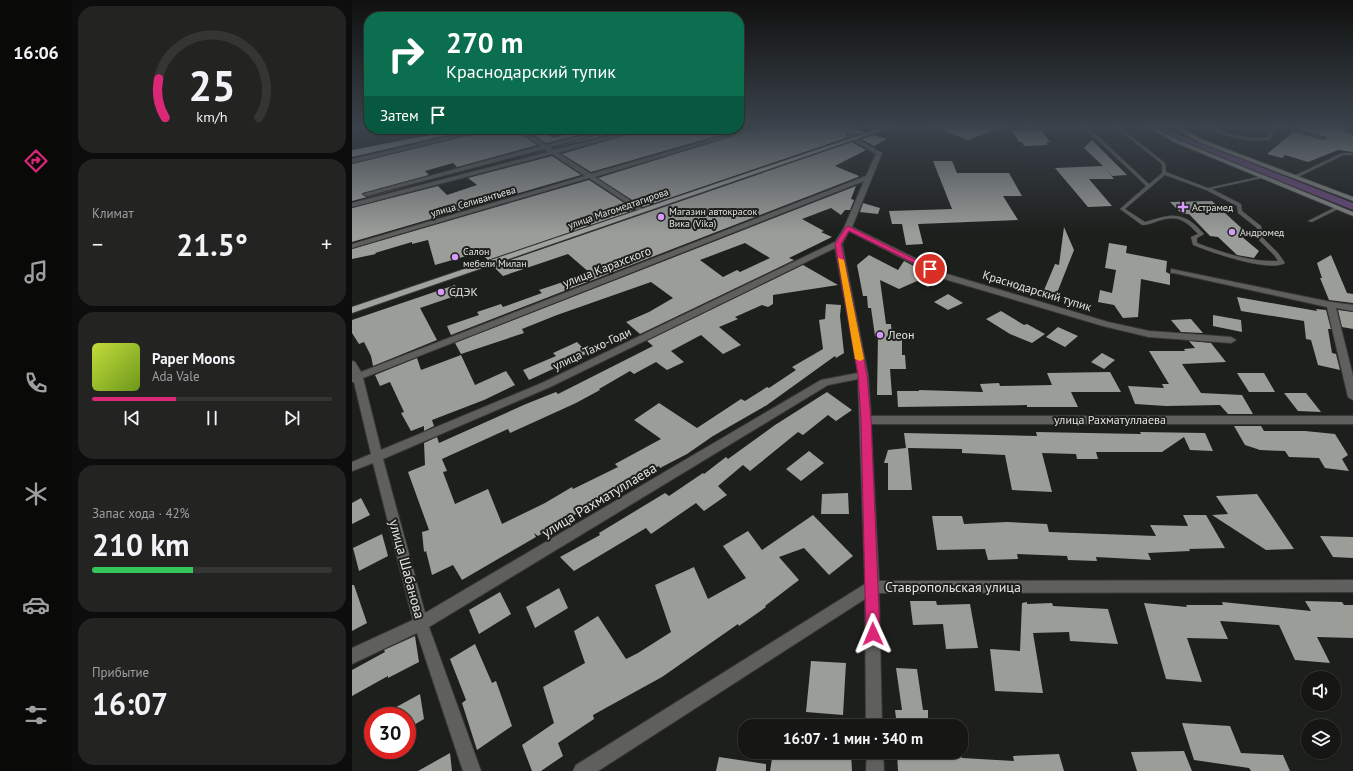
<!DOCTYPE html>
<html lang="ru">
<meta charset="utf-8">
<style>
:root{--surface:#161715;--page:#232422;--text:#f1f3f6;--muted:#9e9fa0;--line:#353634;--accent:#db2777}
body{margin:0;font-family:"PT Sans",sans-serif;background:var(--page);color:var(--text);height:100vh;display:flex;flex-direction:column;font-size:15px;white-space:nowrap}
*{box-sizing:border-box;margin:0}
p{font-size:13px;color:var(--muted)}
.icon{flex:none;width:22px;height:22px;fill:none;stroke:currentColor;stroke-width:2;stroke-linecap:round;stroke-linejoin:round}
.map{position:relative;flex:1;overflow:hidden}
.drawer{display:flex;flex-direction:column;gap:6px;padding:6px;background:#0c0d0c;width:280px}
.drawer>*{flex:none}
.guide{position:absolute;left:12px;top:12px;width:380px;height:122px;border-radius:16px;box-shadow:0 1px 3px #0004,0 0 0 1px var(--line);background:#0b6e4f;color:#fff;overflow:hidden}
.controls{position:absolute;left:949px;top:671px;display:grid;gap:8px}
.controls a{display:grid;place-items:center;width:40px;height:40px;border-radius:50%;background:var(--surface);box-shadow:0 1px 3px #0004,0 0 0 1px var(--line);font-size:20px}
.speed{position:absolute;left:12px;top:707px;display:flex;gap:8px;font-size:20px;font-weight:700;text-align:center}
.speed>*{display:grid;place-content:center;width:52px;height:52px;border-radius:50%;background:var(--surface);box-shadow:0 1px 3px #0004,0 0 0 1px var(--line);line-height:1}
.speed .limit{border:6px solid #d22;background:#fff;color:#111}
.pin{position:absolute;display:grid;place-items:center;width:34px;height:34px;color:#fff;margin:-17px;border:2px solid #fff;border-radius:50%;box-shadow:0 1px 4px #0007}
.me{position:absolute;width:44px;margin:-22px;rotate:359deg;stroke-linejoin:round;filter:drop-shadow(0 0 3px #0008)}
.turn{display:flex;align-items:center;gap:14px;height:84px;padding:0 16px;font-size:18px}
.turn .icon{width:52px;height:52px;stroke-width:2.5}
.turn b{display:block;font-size:28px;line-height:34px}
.then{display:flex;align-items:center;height:38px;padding:0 16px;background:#0003;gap:8px;font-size:15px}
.big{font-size:30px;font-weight:700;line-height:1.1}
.drawer .tile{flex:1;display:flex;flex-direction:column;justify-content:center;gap:6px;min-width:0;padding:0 14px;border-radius:16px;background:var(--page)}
.drawer .dial{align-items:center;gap:0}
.dial svg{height:104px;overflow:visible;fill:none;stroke:var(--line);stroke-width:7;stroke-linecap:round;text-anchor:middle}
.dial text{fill:var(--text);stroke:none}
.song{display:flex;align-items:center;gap:12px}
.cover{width:48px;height:48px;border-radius:6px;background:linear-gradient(135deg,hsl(70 70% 55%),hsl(80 70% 35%))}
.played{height:4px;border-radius:2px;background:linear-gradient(90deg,var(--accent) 35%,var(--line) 35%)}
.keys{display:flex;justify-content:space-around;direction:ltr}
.heat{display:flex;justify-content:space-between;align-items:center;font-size:22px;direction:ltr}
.charge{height:6px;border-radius:3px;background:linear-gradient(90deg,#34c759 42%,var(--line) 0)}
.trip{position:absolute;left:386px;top:719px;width:230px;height:40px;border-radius:16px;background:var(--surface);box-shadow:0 1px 3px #0004,0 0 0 1px var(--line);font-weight:700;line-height:40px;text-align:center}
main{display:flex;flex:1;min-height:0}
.menu{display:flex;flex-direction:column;width:72px;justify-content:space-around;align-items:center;background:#090908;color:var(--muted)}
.menu .icon{width:28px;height:28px}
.menu .on{color:var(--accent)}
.menu b{font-size:18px;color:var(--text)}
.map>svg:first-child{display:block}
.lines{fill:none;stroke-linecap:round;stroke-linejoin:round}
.canal{fill:#6a497b;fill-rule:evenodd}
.building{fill:#9b9d99;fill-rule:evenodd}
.lane-casing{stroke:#393a38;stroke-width:1}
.street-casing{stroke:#393a38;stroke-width:2}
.secondary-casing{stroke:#393a38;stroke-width:2}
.primary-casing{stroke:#393a38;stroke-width:2}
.lane{fill:#5f605e;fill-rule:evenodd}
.street{fill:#5f605e;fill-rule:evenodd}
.secondary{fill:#838583;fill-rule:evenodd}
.primary{fill:#a0a29f;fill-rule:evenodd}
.route{fill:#db2777;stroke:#8e194d}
.slow{fill:#f59e0b}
.poi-dot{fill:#d89af8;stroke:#1d1f1c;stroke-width:1.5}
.labels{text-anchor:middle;stroke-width:4;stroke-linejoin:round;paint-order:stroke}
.far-street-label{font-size:10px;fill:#e2e3e1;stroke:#1d1f1c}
.far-poi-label{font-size:10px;fill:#e2e3e1;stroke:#1d1f1c;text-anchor:start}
.street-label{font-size:12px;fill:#e2e3e1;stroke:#1d1f1c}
.poi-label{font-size:12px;fill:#e2e3e1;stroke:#1d1f1c;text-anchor:start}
.near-street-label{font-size:14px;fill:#e2e3e1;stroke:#1d1f1c}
</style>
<main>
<nav class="menu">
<b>16:06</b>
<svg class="icon on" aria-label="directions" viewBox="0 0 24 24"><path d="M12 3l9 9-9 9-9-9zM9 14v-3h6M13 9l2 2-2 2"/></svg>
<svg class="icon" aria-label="music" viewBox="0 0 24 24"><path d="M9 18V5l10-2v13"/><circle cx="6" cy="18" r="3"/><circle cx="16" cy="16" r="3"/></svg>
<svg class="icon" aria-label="phone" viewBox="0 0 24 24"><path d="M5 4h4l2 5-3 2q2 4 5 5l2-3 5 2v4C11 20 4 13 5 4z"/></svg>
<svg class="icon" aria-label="climate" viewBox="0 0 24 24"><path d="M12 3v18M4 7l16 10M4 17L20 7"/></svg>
<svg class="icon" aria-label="car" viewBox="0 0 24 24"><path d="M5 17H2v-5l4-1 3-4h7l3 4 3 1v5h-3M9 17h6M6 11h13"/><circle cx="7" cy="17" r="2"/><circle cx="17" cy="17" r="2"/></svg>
<svg class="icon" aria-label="filters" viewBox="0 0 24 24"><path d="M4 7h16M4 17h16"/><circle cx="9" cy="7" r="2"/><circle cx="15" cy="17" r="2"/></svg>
</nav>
<section class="drawer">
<div class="tile dial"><svg viewBox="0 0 100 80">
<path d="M14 69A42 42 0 1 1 86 69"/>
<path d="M14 69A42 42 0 0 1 9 39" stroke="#db2777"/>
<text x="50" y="56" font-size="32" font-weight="700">25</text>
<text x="50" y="72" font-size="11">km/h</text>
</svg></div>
<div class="tile"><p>Климат</p>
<div class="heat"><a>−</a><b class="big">21.5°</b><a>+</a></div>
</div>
<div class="tile">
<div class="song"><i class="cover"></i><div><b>Paper Moons</b><p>Ada Vale</p></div></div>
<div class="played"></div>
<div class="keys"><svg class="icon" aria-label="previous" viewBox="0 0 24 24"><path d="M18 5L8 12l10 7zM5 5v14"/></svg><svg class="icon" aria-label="pause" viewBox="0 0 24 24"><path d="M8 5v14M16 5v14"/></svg><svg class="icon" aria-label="next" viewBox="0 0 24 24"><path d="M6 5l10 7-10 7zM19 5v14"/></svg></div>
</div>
<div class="tile"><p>Запас хода · 42%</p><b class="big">210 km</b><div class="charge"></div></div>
<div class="tile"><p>Прибытие</p><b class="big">16:07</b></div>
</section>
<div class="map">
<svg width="1001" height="771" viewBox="0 0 1001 771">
<rect width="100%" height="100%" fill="#1d1f1c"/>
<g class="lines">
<path class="canal" d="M 800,126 L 809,126 L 828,135 L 1001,203 L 1001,210 L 822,139 Z"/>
</g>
<path class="building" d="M 413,126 L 496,126 L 513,132 L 502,135 L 496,133 L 494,135 L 494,138 L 291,207 L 246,178 Z
M 581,126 L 651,126 L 651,127 L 616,140 L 581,127 Z
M 951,126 L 980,126 L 996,129 L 992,132 L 1001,134 L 1001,152 L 986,150 L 956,162 L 933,155 L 930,158 L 915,154 L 941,132 L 972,140 L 975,138 L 974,137 L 946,129 Z
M 83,129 L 122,129 L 0,157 L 0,150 L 89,133 Z
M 140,129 L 162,129 L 185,145 L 105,167 L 101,163 L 73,171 L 77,175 L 11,193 L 10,194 L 14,197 L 82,180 L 0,201 L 0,164 Z
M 173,129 L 185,129 L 202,138 L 232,129 L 250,129 L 194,143 Z
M 266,129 L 278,129 L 201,148 L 265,130 Z
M 294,129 L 389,129 L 239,172 L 210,154 Z
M 659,130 L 689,130 L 698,142 L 694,142 L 696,144 L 694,145 L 672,146 L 670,142 L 667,142 Z
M 522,135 L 535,139 L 522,146 L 509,139 Z
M 740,140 L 775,175 L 760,176 L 751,166 L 762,179 L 737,179 L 760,206 L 736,207 L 703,168 L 751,166 L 732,148 Z
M 500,142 L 514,150 L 483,166 L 507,176 L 506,177 L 99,335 L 98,333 L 95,326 L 127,315 L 125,312 L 149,304 L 151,307 L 190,293 L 187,290 L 238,273 L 216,254 L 151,276 L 141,266 Z
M 192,151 L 193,151 L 110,172 Z
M 200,156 L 229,175 L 0,242 L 0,208 L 86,186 L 95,195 L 125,185 L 116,178 Z
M 581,161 L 600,161 L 605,173 L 657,173 L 670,196 L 651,196 L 666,220 L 566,224 L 571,244 L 554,245 L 550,224 L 540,224 L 537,211 L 600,209 Z
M 237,180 L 283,210 L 136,260 L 128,252 L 83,265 L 76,240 L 60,244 L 60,242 L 23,253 L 24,254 L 0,259 L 0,249 Z
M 504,186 L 499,199 L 502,200 L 498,210 L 493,210 L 489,215 L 479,208 L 450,219 L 472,231 L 469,232 L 480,237 L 437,258 L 442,260 L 288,334 L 274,322 L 297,312 L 321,298 L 299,282 L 205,315 L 170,329 L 172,333 L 109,354 L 103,343 ZM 393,243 L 418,258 L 388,272 L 385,270 L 371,277 L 348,260 Z
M 860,201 L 897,235 L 889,236 L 907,251 L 902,258 L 885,255 L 866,237 L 858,236 L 837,214 L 830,214 L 818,202 Z
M 511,203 L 528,208 L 526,214 L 508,212 Z
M 712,227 L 722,250 L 703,298 L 690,295 L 703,264 L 707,265 Z
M 757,243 L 775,246 L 774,253 L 815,261 L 814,272 L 818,274 L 818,285 L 789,279 L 786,317 L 771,318 L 762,305 L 746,302 L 748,290 L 760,293 L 764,270 L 753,268 Z
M 517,255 L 546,270 L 552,261 L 589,280 L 576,287 L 565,281 L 547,289 L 528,280 L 534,324 L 539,324 L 540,338 L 550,338 L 550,355 L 553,355 L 554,369 L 538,369 L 540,395 L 525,395 L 526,336 L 523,336 L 519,308 L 516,308 L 515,296 L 511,296 L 505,265 Z
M 979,255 L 995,293 L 1001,294 L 1001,303 L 977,300 L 968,278 L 970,278 L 965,263 Z
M 451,265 L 486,285 L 421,295 L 421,304 L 416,307 L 410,305 L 383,317 L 386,319 L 367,327 L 389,345 L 371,354 L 349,335 L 319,351 L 332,362 L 315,370 L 304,362 L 282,374 L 278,371 L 247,389 L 248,390 L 224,403 L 158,433 L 156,429 L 90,459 L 95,471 L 91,472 L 103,504 L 136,489 L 150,524 L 193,503 L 220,487 L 221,489 L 266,467 L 263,464 L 309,439 L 282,420 L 307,403 L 345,428 L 389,399 L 393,401 L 415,387 L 417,388 L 444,370 L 440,367 L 471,349 L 467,320 L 473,319 L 474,304 L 489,305 L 488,316 L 492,353 L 484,358 L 483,356 L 415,405 L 361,436 L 335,454 L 308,468 L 307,466 L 186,536 L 182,533 L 184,537 L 110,580 L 101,565 L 80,575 L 74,551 L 72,552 L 70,532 L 77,530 L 56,472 L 73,465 L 72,443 L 85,437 L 87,443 L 174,404 L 204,392 L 206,394 L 301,346 L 295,341 Z
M 103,285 L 106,295 L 68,308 L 85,340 L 21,366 L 19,356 L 12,342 L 7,344 L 0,333 L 0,320 Z
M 596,294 L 611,303 L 596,310 L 582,302 Z
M 885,297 L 965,311 L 964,309 L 974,310 L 979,329 L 976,329 L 980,353 L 984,354 L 988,370 L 966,365 L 959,340 L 954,339 L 952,321 L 889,311 Z
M 986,310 L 1001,312 L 1001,329 L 990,327 Z
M 649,311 L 672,325 L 675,324 L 693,334 L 680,343 L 658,334 L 634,319 Z
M 861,315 L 889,320 L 890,332 L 861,326 Z
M 839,319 L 851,333 L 829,332 L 819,320 Z
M 706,327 L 726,336 L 713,347 L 694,337 Z
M 837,341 L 859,343 L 874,362 L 830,364 L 849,393 L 890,395 L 901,414 L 876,414 L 868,405 L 814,406 L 783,404 L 776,386 L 812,388 L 810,384 L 817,384 L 797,351 L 833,351 L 832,349 L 843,348 Z
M 225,342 L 236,353 L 177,380 L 171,370 L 204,356 L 201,353 Z
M 750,353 L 763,360 L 752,369 L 739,362 Z
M 109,355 L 123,385 L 154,371 L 163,385 L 132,400 L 80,420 L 82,426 L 72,431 L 72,426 L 59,431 L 49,413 L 52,412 L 38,382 L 28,386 L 23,375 L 65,358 L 69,370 Z
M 758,372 L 769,392 L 719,392 L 726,407 L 675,407 L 675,405 L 546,407 L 545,391 L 567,391 L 567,390 L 631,392 L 628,384 L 647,383 L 648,386 L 700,385 L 695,373 Z
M 885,373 L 912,373 L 923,392 L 897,392 Z
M 475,392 L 500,410 L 484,421 L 476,415 L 451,435 L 446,432 L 398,471 L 391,465 L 366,486 L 375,495 L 352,511 L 344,503 L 299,534 L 294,528 L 222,571 L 208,557 L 248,535 L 247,533 L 313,493 L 317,496 L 351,473 L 352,474 L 374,457 L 376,459 L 423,425 Z
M 932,393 L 954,393 L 969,412 L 946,411 Z
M 882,426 L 909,426 L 912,431 L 953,431 L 983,434 L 996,455 L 990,459 L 997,471 L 973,468 L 967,458 L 937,457 L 933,451 L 908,450 L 893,445 Z
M 684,432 L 789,434 L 788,432 L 853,433 L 861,451 L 838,450 L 832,437 L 810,452 L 744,452 L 746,459 L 725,459 L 724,454 L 690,453 L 700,492 L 660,490 L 653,455 L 610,453 L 610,449 L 556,448 L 560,490 L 536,490 L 536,463 L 532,463 L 536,450 L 554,448 L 552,433 L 685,436 Z
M 457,451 L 472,463 L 449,481 L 434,469 Z
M 496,493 L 497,514 L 469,514 L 470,494 Z
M 905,494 L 942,549 L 914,550 L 860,515 L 876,514 L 864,496 Z
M 9,498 L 18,515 L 0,524 L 0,503 Z
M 461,515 L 501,556 L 477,575 L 452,548 L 427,557 L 447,580 L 413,606 L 414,607 L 387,626 L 386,624 L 310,677 L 241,715 L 242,719 L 206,743 L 211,756 L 189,771 L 180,771 L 170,745 L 202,723 L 191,687 L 233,663 L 222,631 L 246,616 L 274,659 L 286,653 L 319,632 L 303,585 L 342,567 L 356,599 L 394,578 L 371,546 L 396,531 L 410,550 Z
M 831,515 L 854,515 L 873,548 L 837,549 L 838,551 L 796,553 L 799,560 L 744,557 L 745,561 L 716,560 L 715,556 L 665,554 L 666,559 L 636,560 L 633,549 L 585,550 L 580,516 L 610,516 L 612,524 L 655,522 L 695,524 L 697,532 L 804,536 L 798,525 L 836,526 Z
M 30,534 L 36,556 L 7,571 L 1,548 Z
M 968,536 L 1001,537 L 1001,558 L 981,557 Z
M 0,585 L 2,585 L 15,623 L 0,631 Z
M 207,588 L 216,608 L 183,628 L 174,607 Z
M 148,592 L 159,614 L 127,634 L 117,610 Z
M 558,601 L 584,601 L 585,605 L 618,604 L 626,648 L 594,649 L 591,624 L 561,625 Z
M 953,601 L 990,602 L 992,605 L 1001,605 L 1001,638 L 965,637 L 978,663 L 943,660 L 927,625 L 868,621 L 876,639 L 835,638 L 850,682 L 814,679 L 792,603 L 835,607 L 834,605 L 871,605 L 870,602 L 959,611 Z
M 675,602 L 675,604 L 700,603 L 701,606 L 756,609 L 766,644 L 718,641 L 717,632 L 681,633 L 691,693 L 643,691 L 638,649 L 668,651 L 670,603 Z
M 63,636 L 67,662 L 36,678 L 36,676 L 0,696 L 0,670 L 33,652 L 32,650 Z
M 123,644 L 140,683 L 144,681 L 160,726 L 125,750 L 110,703 L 114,700 L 98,659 Z
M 459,661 L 494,663 L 491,715 L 454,712 Z
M 544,668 L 565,669 L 571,710 L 576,710 L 576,726 L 545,726 L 543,710 L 550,710 Z
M 68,694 L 72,719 L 55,729 L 55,716 L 28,716 Z
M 830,723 L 878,726 L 889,753 L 931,755 L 938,771 L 899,771 L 897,768 L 842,760 Z
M 832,751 L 840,771 L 785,771 L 779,752 Z
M 421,752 L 499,752 L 500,771 L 418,771 Z
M 545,752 L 608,752 L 610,758 L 662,761 L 661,756 L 707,754 L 712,771 L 546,771 Z
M 98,753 L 100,771 L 66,771 Z
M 367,757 L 414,764 L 414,771 L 364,771 Z"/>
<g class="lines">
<g class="lane-casing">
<path id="lane" d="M 677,126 L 681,126 L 683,128 L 680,129 Z
M 731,126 L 735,126 L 797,184 L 810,173 L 810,164 L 762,126 L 766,126 L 813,163 L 814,172 L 856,188 L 910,176 L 910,178 L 860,189 L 889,204 L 890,211 L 909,226 L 911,238 L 926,253 L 933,263 C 917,273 859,252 841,245 L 839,237 L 846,234 C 832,219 825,215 806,221 C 801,223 795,225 790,225 L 768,209 L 794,186 ZM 813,175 L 854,190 L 885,206 L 886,213 L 905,228 L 905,238 L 922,255 L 926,261 C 898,262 872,253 845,243 L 845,238 L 852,234 C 831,210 820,214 793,222 L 773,209 Z
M 854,126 C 862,125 871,132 879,134 C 891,137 903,138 915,138 L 923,126 L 928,126 L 974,138 L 972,139 L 926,127 L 917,140 C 897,142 871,138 854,126 Z
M 990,153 L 1001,153 L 1001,155 L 992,155 L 946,177 L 942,176 Z
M 984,207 L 988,208 L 960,222 L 956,221 Z"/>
</g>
<g class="street-casing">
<path id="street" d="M 405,126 L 412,126 L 243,177 L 291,209 L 291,211 L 287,211 L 237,178 L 0,248 L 0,244 L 233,176 L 200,154 L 0,207 L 0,203 L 197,152 L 192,149 L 14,196 L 11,194 L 189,146 L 163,129 L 170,129 L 194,145 L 256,129 L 265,129 L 198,147 L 202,150 L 284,129 L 293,129 L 206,153 L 239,174 Z
M 510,126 L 517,126 L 529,130 L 526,132 Z
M 129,129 L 139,129 L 0,163 L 0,159 Z
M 497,134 L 530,153 L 500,227 L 595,274 L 756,322 L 797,331 L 879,337 L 884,340 L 879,343 L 797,337 L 751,326 L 589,278 L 497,231 L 490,244 L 516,375 L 519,416 L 1001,416 L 1001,424 L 519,424 L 527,581 L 1001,580 L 1001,592 L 527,593 L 530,726 L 514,726 L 513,599 L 246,771 L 221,771 L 224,765 L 513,584 L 506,379 L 476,385 L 77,627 L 129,771 L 111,771 L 65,633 L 0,664 L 0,648 L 61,620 L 21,463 L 0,471 L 0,462 L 19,454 L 2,382 L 0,382 L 0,361 L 3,362 L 9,372 L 514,176 L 524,154 L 495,137 L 495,135 ZM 512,181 L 492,228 L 483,242 L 190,383 L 29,450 L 11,378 ZM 483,248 L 506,373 L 469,380 L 73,613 L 31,459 L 198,387 Z
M 819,269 L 979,302 L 1001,305 L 1001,311 L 984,308 L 1001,376 L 1001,400 L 996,397 L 975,307 L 822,273 L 819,273 Z
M 515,752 L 531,752 L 532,771 L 514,771 Z"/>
</g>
<g class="secondary-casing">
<path id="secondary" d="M 794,126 L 799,126 L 826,140 L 1001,212 L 1001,216 L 822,142 Z
M 819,126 L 824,126 L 851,140 L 1001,197 L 1001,201 L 847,142 Z"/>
</g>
<g class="primary-casing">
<path id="primary" d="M 535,126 L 542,126 L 0,313 L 0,307 Z"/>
</g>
<use href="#lane" class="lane"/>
<use href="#street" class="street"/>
<use href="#secondary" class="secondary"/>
<use href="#primary" class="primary"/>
</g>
<linearGradient id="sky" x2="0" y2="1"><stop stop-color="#10110f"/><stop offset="0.54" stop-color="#3a424b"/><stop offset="1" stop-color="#3a424b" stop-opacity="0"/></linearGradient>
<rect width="1001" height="234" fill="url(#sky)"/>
<path class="route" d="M 496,226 L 582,269 L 576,270 L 497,231 L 489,244 L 515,375 L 519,420 L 528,634 L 526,638 L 521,640 L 516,638 L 514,634 L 509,420 L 506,375 L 483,244 L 494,227 Z"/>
<path class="slow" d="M 486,258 L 492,260 L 512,359 L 508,361 L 503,359 Z"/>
<g class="poi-dot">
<path d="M829 201h4v4h4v4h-4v4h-4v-4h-4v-4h4z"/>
<circle cx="309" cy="217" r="4"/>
<circle cx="880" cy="232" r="4"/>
<circle cx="103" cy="257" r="4"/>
<circle cx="89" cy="292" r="4"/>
<circle cx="528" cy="335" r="4"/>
</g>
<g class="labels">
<g class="far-street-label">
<text transform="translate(121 201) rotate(-16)" y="4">улица Селивантьева</text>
<text transform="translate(266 208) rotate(-19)" y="4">улица Магомедтагирова</text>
</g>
<g class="far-poi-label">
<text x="840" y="211">Астрамед</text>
<text x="317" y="215">Магазин автокрасок<tspan x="317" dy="12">Вика (Vika)</tspan></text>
<text x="888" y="236">Андромед</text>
<text x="111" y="255">Салон<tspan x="111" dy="12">мебели Милан</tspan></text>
</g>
<g class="street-label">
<text transform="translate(255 267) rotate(-21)" y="4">улица Карахского</text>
<text transform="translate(685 291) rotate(17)" y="4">Краснодарский тупик</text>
<text transform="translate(240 349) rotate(-25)" y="4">улица Тахо-Годи</text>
<text x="758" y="424">улица Рахматуллаева</text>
</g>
<g class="poi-label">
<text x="97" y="296">СДЭК</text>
<text x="536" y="339">Леон</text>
</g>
<g class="near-street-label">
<text transform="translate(247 500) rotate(-31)" y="5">улица Рахматуллаева</text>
<text transform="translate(55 569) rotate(75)" y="5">улица Шабанова</text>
<text x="601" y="592">Ставропольская улица</text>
</g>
</g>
</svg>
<div class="controls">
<a><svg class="icon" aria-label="sound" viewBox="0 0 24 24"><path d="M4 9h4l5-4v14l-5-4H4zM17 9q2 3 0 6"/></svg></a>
<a><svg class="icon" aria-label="layers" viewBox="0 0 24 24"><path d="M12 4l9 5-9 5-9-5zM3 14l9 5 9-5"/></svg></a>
</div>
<div class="speed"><div class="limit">30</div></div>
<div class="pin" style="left:578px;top:269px;background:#d93025"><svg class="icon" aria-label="arrive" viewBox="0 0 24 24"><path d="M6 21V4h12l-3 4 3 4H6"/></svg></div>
<svg class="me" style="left:521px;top:634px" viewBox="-20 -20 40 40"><path d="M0-17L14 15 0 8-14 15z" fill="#db2777" stroke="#fff" stroke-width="4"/></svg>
<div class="trip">16:07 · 1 мин · 340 m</div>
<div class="guide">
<div class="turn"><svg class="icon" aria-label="right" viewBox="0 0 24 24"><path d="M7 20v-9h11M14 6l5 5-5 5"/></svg><div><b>270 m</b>Краснодарский тупик</div></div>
<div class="then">Затем<svg class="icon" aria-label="arrive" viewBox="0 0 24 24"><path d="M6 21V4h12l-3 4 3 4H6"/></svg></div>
</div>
</div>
</main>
